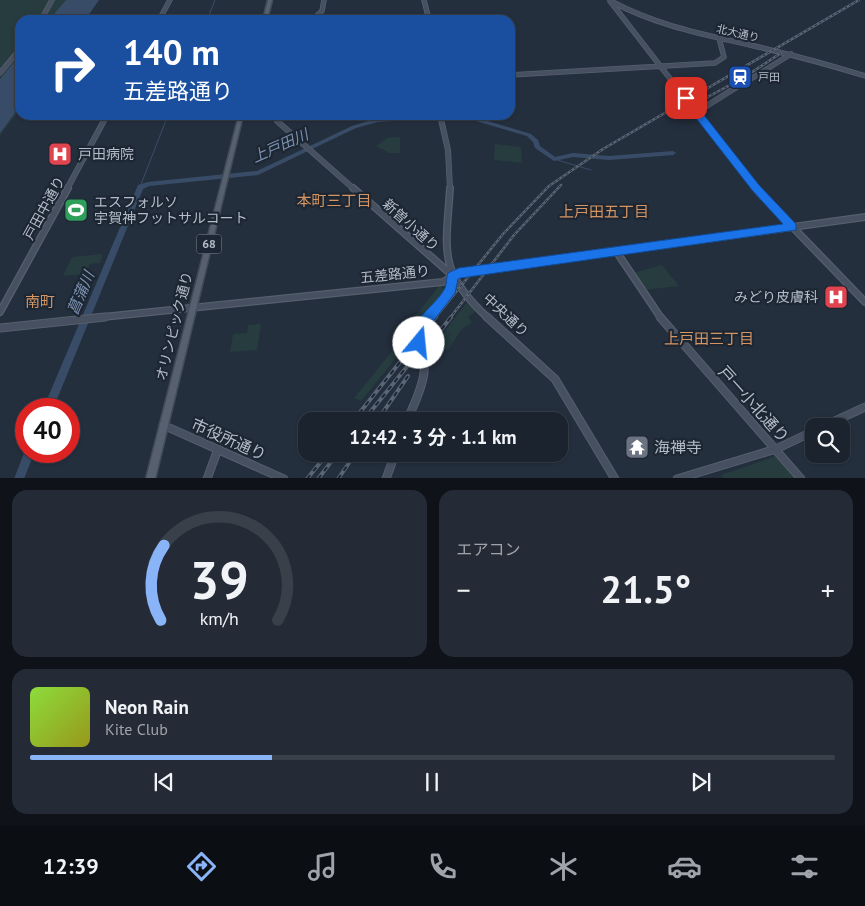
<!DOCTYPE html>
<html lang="ja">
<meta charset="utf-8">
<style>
:root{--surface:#1b232e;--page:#242b36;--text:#f1f3f6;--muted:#a0a4aa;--line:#39404a;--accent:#8ab4f8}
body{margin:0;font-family:"PT Sans","Noto Sans JP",sans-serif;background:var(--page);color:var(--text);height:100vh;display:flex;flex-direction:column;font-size:19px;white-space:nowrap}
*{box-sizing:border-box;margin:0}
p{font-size:16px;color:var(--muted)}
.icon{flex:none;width:28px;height:28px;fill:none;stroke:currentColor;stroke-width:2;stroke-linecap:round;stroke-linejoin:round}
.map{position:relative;height:478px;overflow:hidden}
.panel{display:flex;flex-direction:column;gap:12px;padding:12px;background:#0f1319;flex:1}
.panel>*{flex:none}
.guide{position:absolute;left:15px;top:15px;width:500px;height:105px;border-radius:15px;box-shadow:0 1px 4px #0004,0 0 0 1px var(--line);background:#1a4fa0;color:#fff;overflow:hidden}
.controls{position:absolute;left:805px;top:418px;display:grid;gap:10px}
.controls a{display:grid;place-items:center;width:45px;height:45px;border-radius:10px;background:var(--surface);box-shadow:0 1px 4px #0004,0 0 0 1px var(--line);font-size:25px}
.speed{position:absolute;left:15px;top:398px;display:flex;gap:10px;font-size:25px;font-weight:700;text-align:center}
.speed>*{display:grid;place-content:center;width:65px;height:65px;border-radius:50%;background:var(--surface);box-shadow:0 1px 4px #0004,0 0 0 1px var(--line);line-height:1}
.speed .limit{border:8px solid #d22;background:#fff;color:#111}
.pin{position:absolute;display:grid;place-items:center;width:42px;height:42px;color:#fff;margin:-21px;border-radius:10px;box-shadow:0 2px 8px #0006}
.me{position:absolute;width:55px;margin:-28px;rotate:17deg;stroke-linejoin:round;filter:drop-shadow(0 0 4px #0008)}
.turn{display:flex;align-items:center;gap:18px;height:105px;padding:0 25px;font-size:22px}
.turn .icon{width:65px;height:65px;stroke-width:2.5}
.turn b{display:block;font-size:35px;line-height:42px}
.big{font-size:38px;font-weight:700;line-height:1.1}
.panel .card{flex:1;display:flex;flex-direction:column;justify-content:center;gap:8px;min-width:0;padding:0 18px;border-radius:15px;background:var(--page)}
.panel .dial{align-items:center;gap:0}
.dial svg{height:130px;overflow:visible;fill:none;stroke:var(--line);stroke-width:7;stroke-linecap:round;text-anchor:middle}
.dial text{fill:var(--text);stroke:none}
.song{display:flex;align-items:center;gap:15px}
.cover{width:60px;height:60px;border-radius:8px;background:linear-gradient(135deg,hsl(90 70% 55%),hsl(60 70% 35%))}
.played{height:5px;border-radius:2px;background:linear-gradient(90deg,var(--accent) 30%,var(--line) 30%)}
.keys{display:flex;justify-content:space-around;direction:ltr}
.heat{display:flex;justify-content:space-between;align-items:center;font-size:28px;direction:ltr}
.panel .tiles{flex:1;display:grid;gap:12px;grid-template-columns:1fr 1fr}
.card:last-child{grid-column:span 2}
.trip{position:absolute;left:298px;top:412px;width:270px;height:50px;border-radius:15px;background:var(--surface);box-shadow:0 1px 4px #0004,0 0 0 1px var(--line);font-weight:700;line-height:50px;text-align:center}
.tabs{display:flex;height:80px;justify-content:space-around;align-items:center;background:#0b0e12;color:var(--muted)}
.tabs .icon{width:35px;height:35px}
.tabs .current{color:var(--accent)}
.tabs b{font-size:22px;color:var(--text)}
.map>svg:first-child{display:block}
.green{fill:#263c3f}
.water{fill:#394c67}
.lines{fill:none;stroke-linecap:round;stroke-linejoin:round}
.stream{stroke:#394c67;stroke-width:1}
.river{fill:#394c67;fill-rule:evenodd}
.secondary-far3-casing{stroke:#565f6c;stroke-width:5.5}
.secondary-far2-casing{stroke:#565f6c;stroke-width:6}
.secondary-far1-casing{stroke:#565f6c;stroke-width:8}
.secondary-casing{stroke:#565f6c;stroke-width:9}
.primary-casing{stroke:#414a57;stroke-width:3}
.secondary-far3{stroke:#465061;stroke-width:4}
.secondary-far2{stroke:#465061;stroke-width:4.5}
.secondary-far1{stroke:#465061;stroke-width:5.5}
.secondary{stroke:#465061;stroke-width:7}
.primary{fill:#56606e;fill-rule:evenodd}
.rail-far1-casing{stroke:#5a6575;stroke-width:2.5}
.rail-casing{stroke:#5a6575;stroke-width:4}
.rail-far1{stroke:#1d2633;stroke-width:1;stroke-dasharray:2.5;stroke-linecap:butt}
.rail{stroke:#1d2633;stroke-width:2;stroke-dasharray:5;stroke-linecap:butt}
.route{fill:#1a73e8;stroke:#114b97}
.labels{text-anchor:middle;stroke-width:4.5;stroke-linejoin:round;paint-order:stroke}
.far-street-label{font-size:11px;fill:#b4bcc9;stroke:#1d2633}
.far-poi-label{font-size:11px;fill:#b4bcc9;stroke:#1d2633;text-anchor:start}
.shield{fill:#1d2633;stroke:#878f9c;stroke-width:1}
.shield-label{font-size:12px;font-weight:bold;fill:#b4bcc9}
.poi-label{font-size:14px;fill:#b4bcc9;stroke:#1d2633;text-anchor:start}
.street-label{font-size:14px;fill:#b4bcc9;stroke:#1d2633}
.water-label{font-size:15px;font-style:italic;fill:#7c92b1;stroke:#1d2633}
.neighbourhood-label{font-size:15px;fill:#d59563;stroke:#1d2633}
.near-street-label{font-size:16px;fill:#b4bcc9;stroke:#1d2633}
.near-poi-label{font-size:16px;fill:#b4bcc9;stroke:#1d2633;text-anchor:start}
</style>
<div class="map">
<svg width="865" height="479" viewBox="0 0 865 479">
<rect width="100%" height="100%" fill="#242f3e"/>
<path class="green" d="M 0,0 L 99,0 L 84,20 L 20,20 L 20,109 L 0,136 Z
M 400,137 L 400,153 L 389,153 L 376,146 L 387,138 Z
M 495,144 L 521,147 L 522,163 L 494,160 Z
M 103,254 L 100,263 L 90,264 L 85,274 L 63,276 L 72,257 Z
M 662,265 L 679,286 L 644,290 L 633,273 Z
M 440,285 L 446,292 L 419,326 L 416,338 L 412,339 L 400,335 Z
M 469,300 L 477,310 L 468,317 L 472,322 L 461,330 L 448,350 L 444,349 L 429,366 L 425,356 Z
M 261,324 L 257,350 L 230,352 L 233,334 L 247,333 L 248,325 Z
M 401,340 L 409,342 L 361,401 L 354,398 Z
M 776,456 L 794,478 L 724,478 L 721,475 Z"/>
<path class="water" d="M 66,0 L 99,0 L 85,20 L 49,20 Z
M 20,55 L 20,106 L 0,133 L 0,79 Z"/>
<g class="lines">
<path class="stream" d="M 207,20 L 215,0
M 477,119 L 490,115
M 554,159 L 591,170
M 140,187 L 168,115"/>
<path class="river" d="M 431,115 L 468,115 L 531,134 L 538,140 L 540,146 L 555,157 L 573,153 L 609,156 L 673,151 L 676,153 L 673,155 L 609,160 L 573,157 L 554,161 L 535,148 L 533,142 L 527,136 L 462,117 L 378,122 L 356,128 L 258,175 L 149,186 L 143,189 L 53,409 L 43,409 L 138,185 L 148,182 L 257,171 L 352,126 L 378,118 Z
M 26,448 L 26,451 L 35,451 L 24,479 L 14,479 Z"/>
<g class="secondary-far3-casing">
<path id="secondary-far3" d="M 424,0 L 429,20
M 610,1 L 675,85
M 611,1 C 655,25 702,34 750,45 C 789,54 827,64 865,76
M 41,20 L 52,0
M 159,20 L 170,0
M 312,20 L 322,11 L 324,0
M 0,73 L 20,49
M 510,75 L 715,63 L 724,57 L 719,38
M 741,85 L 791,54"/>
</g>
<g class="secondary-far2-casing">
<path id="secondary-far2" d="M 674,83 L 756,189
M 692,107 L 705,107 L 743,83
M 278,115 L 277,121 L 354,189
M 440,115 L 448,150 L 450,189
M 67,189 L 107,115"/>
</g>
<g class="secondary-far1-casing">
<path id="secondary-far1" d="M 353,188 L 453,276
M 450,188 C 446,251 437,271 488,318
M 755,188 L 865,302
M 616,251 L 661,318
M 0,312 L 68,188
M 93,318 L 443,282 L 459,273 L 865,217
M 426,318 L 448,292 L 453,276"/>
</g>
<g class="secondary-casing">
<path id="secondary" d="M 487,317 L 555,379 L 615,479
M 660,317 L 801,479
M 0,328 L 105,317
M 407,421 C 413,406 422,390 424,373 C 426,349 411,341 427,317
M 163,425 L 284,479
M 824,426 L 865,407
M 207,479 L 218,449
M 386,479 L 395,454
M 677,479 L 776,449 L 814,431"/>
</g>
<g class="primary-casing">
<path id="primary" d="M 268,0 L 272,0 L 267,20 L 263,20 Z
M 239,115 L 243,115 L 155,479 L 146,479 Z"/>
</g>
<use href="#secondary-far3" class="secondary-far3"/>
<use href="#secondary-far2" class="secondary-far2"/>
<use href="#secondary-far1" class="secondary-far1"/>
<use href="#secondary" class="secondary"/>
<use href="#primary" class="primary"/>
<g class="rail-far1-casing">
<path id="rail-far1" d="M 689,107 L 743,78 L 781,53
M 435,318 L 503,234 L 549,186 L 603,149 L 859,0
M 450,318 L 514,235 L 561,185"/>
</g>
<g class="rail-casing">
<path id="rail" d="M 417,361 L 451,317
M 353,421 L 436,317
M 363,421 L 418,353
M 377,421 L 408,376
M 307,479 L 327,454
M 318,479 L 337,454
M 338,479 L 355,454"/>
</g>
<use href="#rail-far1" class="rail-far1"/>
<use href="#rail" class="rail"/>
</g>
<path class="route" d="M 682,96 L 689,96 L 759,185 L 796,224 L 796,230 L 461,278 L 458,279 L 455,293 L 428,328 L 423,347 L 419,349 L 414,347 C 403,323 436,307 445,288 C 447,283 446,278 448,273 L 459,268 L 783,224 L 752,190 L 682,100 Z"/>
<defs>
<g id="station-square" transform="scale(1.25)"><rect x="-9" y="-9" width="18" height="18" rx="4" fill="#1a4fb4" stroke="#1d2633"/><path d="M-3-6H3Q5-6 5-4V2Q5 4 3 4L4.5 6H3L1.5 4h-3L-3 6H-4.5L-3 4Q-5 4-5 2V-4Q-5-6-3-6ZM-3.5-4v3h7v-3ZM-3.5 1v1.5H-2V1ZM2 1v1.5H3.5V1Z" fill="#fff"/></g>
<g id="hospital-square" transform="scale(1.25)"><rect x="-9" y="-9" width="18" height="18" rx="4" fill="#e0444e" stroke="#1d2633"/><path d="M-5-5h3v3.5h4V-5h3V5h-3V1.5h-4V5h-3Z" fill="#fff"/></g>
<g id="stadium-square" transform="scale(1.25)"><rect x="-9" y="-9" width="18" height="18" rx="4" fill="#2e9e5b" stroke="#1d2633"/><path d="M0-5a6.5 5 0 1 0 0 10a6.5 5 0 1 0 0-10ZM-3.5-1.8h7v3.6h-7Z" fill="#fff"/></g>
<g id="temple-square" transform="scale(1.25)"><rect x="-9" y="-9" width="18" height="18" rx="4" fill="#6b7280" stroke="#1d2633"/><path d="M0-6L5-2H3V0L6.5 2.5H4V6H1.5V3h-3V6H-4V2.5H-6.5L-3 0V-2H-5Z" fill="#fff"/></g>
</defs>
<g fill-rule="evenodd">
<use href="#station-square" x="740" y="77"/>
<use href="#hospital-square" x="60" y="154"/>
<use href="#stadium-square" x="76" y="210"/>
<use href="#hospital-square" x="836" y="297"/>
<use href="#temple-square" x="637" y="447"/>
</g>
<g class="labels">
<g class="far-street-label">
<text transform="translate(738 33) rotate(13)" y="4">北大通り</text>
</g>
<g class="far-poi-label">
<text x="758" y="81">戸田</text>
</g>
<rect class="shield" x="196.5" y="234.5" width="25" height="19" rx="4"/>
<g class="shield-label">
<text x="209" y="248">68</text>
</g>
<g class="poi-label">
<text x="78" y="159">戸田病院</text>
<text x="94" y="207">エスフォルソ<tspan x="94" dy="16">宇賀神フットサルコート</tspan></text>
<text x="818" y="302" text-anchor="end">みどり皮膚科</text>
</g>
<g class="street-label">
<text transform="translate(44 208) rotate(-61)" y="5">戸田中通り</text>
<text transform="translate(411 225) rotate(42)" y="5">新曽小通り</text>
<text transform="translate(395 274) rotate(-6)" y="5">五差路通り</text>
<text transform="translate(506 315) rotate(43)" y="5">中央通り</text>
<text transform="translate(174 326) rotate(-76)" y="5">オリンピック通り</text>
</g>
<g class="water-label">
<text transform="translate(280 146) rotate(-24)" y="5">上戸田川</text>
<text transform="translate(81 293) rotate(-67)" y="5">菖蒲川</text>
</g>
<g class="neighbourhood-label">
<text x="334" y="206">本町三丁目</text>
<text x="604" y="217">上戸田五丁目</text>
<text x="40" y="307">南町</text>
<text x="709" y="344">上戸田三丁目</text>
</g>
<g class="near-street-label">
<text transform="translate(754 404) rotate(48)" y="6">戸一小北通り</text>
<text transform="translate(229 439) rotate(24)" y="6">市役所通り</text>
</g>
<g class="near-poi-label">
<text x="654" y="453">海禅寺</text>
</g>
</g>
</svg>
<div class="controls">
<a><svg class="icon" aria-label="search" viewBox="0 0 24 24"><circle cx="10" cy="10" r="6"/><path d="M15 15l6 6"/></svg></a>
</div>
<div class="speed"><div class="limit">40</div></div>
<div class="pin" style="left:686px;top:98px;background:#d93025"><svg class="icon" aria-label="arrive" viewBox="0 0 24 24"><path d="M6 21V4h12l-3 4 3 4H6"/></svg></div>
<svg class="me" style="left:419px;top:343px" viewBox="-20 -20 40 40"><circle r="19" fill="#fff"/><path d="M0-13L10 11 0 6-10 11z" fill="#1a73e8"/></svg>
<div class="trip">12:42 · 3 分 · 1.1 km</div>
<div class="guide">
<div class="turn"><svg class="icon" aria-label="right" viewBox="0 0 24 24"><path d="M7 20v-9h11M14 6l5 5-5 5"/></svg><div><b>140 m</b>五差路通り</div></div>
</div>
</div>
<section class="panel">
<div class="tiles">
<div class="card dial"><svg viewBox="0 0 100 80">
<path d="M14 69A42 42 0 1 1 86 69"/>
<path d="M14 69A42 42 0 0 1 16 23" stroke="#8ab4f8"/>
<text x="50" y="56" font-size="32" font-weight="700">39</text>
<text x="50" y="72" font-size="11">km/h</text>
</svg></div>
<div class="card"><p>エアコン</p>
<div class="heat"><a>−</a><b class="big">21.5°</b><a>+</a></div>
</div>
<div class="card">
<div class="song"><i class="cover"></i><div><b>Neon Rain</b><p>Kite Club</p></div></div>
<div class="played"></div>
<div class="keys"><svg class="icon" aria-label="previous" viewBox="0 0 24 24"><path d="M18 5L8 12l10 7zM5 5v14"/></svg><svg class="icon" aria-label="pause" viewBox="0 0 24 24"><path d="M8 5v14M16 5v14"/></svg><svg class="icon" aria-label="next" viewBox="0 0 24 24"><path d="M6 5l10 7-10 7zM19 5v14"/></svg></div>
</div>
</div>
</section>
<nav class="tabs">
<b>12:39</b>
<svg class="icon current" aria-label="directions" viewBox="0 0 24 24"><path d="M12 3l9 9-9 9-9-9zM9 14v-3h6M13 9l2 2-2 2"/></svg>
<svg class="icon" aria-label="music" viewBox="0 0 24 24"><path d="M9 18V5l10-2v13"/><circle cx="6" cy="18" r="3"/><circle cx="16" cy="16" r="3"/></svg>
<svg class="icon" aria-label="phone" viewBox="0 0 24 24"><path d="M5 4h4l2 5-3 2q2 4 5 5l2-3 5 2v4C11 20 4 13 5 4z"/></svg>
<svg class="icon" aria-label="climate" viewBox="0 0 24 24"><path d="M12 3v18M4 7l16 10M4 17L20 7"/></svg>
<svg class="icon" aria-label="car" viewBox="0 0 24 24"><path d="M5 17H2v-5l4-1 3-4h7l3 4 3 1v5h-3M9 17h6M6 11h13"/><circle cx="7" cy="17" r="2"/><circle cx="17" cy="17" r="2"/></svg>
<svg class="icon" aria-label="filters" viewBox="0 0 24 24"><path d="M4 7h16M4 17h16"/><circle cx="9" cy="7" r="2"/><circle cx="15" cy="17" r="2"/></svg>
</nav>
